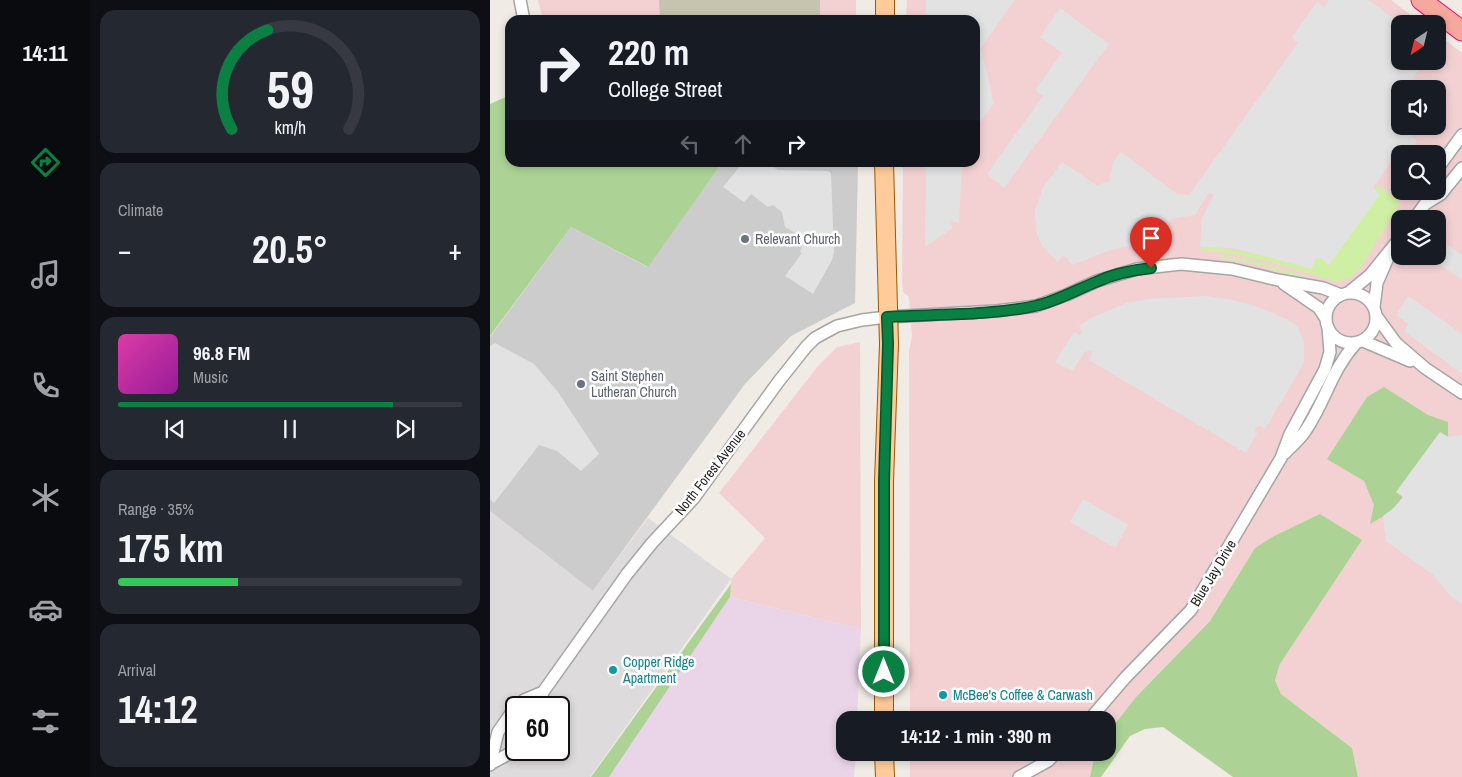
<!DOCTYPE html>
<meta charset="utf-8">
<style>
:root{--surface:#171b24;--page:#242831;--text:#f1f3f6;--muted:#9ea1a6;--line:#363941;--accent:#0b8043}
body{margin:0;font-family:"Archivo Narrow",sans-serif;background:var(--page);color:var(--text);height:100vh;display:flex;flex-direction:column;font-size:19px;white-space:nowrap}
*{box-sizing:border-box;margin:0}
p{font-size:16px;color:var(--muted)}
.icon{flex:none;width:28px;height:28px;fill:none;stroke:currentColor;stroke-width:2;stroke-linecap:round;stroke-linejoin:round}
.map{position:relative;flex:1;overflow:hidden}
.side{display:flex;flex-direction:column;gap:10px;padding:10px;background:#0d0f14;width:400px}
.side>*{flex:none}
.hud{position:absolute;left:15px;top:15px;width:475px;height:152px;border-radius:15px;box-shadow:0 2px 8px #0003;background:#171b24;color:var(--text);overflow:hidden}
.needle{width:32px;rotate:215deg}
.tools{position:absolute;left:901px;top:15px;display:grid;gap:10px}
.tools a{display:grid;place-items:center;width:55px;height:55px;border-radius:10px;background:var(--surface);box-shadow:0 2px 8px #0003;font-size:25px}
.speed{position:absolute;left:15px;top:696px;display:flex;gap:10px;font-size:25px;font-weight:700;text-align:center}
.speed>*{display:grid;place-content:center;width:65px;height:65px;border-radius:50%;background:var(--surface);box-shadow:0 2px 8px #0003;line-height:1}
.speed .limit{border:2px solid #111;border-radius:8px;background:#fff;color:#111}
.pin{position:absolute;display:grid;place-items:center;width:42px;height:42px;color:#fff;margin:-51px -21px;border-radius:50% 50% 50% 0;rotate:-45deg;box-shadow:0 0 5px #0007}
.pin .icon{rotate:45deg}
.me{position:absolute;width:55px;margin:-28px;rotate:0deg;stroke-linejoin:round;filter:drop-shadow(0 0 4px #0008)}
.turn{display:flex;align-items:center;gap:18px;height:105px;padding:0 20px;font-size:22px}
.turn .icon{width:65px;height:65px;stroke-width:2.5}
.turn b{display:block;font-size:35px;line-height:42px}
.lanes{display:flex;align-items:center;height:48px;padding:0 20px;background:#0003;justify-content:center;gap:25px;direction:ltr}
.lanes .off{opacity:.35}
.big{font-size:38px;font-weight:700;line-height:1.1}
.side .card{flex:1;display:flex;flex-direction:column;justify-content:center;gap:8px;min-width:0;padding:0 18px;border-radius:15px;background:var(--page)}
.side .dial{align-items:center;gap:0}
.dial svg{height:130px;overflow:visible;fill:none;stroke:var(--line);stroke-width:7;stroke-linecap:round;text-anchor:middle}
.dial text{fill:var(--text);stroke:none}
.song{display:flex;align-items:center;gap:15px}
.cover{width:60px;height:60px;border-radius:8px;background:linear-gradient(135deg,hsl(320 70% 55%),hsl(300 70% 35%))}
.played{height:5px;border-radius:2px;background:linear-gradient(90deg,var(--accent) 80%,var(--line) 80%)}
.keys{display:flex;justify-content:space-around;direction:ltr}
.heat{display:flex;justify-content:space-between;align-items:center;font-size:28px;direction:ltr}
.charge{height:8px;border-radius:4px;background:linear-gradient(90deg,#34c759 35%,var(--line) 0)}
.trip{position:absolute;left:346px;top:711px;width:280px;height:50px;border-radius:15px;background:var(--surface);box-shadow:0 2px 8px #0003;font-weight:700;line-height:50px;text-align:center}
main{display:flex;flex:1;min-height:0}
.menu{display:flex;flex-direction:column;width:90px;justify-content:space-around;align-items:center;background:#090b0e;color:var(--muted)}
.menu .icon{width:35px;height:35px}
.menu .current{color:var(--accent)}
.menu b{font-size:22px;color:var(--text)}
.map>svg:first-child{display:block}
.residential{fill:#dddbdb;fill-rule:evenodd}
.commercial{fill:#f3d1d3;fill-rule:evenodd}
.industrial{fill:#ead5e8}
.religious{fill:#ccc}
.construction{fill:#c6c4ae}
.grass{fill:#cfefa5}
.forest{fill:#acd395}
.parking{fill:#e2e2e2}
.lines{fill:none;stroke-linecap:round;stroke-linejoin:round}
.minor-casing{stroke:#a5a5a5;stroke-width:14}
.primary-casing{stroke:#995a00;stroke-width:20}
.trunk-casing{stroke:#ea156f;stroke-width:21}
.minor{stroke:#fff;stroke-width:11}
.primary{stroke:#ffcb9a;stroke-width:18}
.trunk{stroke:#f6a89e;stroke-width:19}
.route-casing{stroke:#07532c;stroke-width:12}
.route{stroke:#0b8043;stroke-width:9}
.worship-dot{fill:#6b7280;stroke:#fff;stroke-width:2}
.culture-dot{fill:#0f9aa8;stroke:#fff;stroke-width:2}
.labels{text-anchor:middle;stroke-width:5;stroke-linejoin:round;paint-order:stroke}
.worship-label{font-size:14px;fill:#5b616d;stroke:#fff;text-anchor:start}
.street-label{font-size:14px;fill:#1e1e1e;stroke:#fff}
.culture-label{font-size:14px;fill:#0d838f;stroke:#fff;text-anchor:start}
</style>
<main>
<nav class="menu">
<b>14:11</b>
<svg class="icon current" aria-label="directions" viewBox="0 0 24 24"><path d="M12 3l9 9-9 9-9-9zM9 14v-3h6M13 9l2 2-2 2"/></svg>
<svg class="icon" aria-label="music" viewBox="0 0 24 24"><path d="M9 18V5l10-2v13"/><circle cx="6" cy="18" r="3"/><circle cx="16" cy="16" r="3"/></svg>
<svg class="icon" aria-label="phone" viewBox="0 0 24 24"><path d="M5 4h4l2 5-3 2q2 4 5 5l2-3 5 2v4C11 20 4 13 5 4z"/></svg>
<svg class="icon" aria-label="climate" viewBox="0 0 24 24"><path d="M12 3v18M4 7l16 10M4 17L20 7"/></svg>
<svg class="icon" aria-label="car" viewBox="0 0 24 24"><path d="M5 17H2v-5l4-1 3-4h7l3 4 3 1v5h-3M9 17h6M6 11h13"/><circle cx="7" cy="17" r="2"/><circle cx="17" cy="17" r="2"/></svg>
<svg class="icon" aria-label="filters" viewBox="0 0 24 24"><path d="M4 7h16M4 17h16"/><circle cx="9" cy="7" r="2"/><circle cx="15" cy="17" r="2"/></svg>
</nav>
<section class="side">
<div class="card dial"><svg viewBox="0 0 100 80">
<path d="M14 69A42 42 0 1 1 86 69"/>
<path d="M14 69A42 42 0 0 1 36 8" stroke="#0b8043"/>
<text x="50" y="56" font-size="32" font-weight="700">59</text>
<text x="50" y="72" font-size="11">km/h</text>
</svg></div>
<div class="card"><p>Climate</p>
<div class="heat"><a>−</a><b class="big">20.5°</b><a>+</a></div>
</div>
<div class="card">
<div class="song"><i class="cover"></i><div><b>96.8 FM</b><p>Music</p></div></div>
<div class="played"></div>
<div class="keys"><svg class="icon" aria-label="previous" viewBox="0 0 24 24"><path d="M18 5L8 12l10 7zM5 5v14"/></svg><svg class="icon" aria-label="pause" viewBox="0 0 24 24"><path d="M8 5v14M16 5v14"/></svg><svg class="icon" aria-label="next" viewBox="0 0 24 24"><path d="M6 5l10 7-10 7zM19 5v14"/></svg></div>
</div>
<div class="card"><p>Range · 35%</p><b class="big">175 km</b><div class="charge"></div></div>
<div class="card"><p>Arrival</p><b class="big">14:12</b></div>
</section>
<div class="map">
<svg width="972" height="777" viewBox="0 0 972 777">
<rect width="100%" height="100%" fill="#f0ebe4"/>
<path class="residential" d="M 0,511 L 103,591 L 158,518 L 241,579 L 100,777 L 0,777 ZM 26,708 L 69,708 L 69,750 L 26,750 Z"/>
<path class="commercial" d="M 48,0 L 366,0 L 366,20 L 53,20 Z
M 417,0 L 901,0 L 933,24 L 910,24 L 910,61 L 948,61 L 948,35 L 972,53 L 972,777 L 868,777 L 862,748 L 791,694 L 785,680 L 790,664 L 872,540 L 765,548 L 720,621 L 646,697 L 618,733 L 618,720 L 420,720 L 419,351 L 422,336 L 419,297 L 413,292 L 412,280 L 413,163 L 485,162 L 485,20 L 416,20 ZM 910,89 L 948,89 L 948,126 L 910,126 ZM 910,154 L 948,154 L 948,191 L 910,191 ZM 910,219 L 948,219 L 948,256 L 910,256 Z
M 370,342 L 371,629 L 240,597 L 241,579 L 275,538 L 229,493 L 328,366 L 347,347 Z
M 420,753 L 605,753 L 600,777 L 420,777 Z"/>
<path class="industrial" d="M 240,597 L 371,629 L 367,720 L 355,720 L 355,752 L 366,753 L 364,777 L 119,777 Z"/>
<path class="religious" d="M 232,163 L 368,163 L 365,303 L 301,336 L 255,384 L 103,591 L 0,511 L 0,337 L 81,227 L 157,267 Z"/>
<path class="construction" d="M 169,0 L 330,0 L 330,20 L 170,20 Z"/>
<path class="grass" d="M 885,186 L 888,186 L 908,200 L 910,204 L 870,269 L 860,278 L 845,282 L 781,262 L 737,253 L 712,251 L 710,247 L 715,246 L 768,254 L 822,269 L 825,259 L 830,258 L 890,194 L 885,190 Z
M 729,255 L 772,263 L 813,276 L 812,278 L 807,277 L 774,266 L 732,258 Z"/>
<path class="forest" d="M 20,95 L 20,162 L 232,163 L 158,267 L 81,227 L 0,336 L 0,104 Z
M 894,387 L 938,415 L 958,422 L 958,437 L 950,433 L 907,492 L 913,497 L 899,513 L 880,524 L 884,505 L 874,481 L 837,459 L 877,397 Z
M 830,514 L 872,540 L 790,664 L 785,680 L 791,694 L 862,748 L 868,777 L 743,777 L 673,727 L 655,729 L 640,736 L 611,777 L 600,777 L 605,753 L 618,752 L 618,733 L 646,697 L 720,621 L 765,548 L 784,536 Z
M 241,584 L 240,597 L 119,777 L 101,777 Z"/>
<path class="parking" d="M 436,0 L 525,0 L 491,48 L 504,103 L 485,130 L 485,20 L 436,20 Z
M 839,0 L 878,0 L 911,24 L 910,61 L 935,61 L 915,89 L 910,90 L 904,87 L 902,97 L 905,104 L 910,107 L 910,126 L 928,126 L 921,136 L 927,141 L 918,154 L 910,154 L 909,165 L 902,161 L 883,188 L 890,194 L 839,265 L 830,258 L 825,259 L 822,269 L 759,252 L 740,248 L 710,247 L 712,218 L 723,197 L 723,194 L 719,192 L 705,215 L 681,219 L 678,225 L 677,240 L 654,242 L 618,251 L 582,265 L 576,257 L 572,256 L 568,262 L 559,254 L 552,246 L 547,234 L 545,211 L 553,188 L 572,162 L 606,185 L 619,182 L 624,161 L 631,152 L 687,194 L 699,195 L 808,43 L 802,37 L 827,2 L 834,7 Z
M 570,8 L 619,44 L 514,188 L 497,174 L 553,96 L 545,90 L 572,53 L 550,37 Z
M 436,163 L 472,163 L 469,222 L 461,221 L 462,228 L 435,247 Z
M 251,165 L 280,165 L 288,170 L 338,171 L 341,173 L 344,252 L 342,260 L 323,294 L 295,276 L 312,253 L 310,252 L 313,244 L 309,235 L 295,227 L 292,212 L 283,205 L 278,207 L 261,194 L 254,202 L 233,187 Z
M 949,239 L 972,255 L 972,280 L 938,256 L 948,256 L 948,242 Z
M 715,296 L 743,300 L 771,308 L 798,320 L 807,326 L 814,342 L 814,361 L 807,375 L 775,429 L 770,426 L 766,427 L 765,430 L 767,434 L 756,453 L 599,360 L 602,355 L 602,352 L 597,351 L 594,353 L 582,371 L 565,362 L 584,332 L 590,335 L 592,333 L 589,325 L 612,313 L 637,303 L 659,299 Z
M 918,296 L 972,334 L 972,374 L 914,331 L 918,324 L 906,315 Z
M 5,343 L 44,364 L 68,392 L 109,454 L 91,471 L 67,451 L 49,445 L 4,503 L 0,499 L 0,346 Z
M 950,432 L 958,437 L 972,435 L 972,604 L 961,596 L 943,575 L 896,541 L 893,516 L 905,507 L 913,497 L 906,492 Z
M 593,499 L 638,525 L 625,548 L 580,522 Z"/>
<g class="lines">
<g class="minor-casing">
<path id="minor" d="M 30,0 L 34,20
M 948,168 L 972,135
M 924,219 L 935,204 L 951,194 L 972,168
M 794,284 L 829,308 L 836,319
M836 318a25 25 0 1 1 50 0a25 25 0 1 1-50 0Z
M 858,293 L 880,275 L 910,238
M 884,307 L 887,283 L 897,260
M 887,317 L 906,343 L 935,368 L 972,393
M 873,341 L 920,361
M 795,453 C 802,446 811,438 816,430 C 836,400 841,371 866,343
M 53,692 L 137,574 L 162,543 L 204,498 L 289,381 L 316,347 L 325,338 L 347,326 L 372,320 L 397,317 L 506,311 L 546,306 L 576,295 L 607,281 L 647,269 L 691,264 L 742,269 L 788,280 L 833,288 L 851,295
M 599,720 L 635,678 L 701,610 L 791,458 L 800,434 L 835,369 L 840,352 L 838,327
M 2,763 L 26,750
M 0,765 L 8,732 L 22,712 L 34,700 L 53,692 L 49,708
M 529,777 L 558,761 L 567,752"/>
</g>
<g class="primary-casing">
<path id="primary" d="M 395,20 L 395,0
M 394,162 L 399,344 L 394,481 L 394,720
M 394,752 L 395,777"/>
</g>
<g class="trunk-casing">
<path id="trunk" d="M 931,0 L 972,31"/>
</g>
<use href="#minor" class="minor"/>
<use href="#primary" class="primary"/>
<use href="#trunk" class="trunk"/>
</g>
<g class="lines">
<g class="route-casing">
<path id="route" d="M 394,672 L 394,481 L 398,344 L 397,317 C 446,314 497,316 545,306 C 567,301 586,290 606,282 C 623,274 643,270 661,268"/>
</g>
<use href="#route" class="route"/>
</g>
<g class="worship-dot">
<circle cx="255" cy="239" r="5"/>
<circle cx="91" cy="384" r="5"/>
</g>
<g class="culture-dot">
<circle cx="123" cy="670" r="5"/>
<circle cx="453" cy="695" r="5"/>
</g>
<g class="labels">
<g class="worship-label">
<text x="265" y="244">Relevant Church</text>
<text x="101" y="381">Saint Stephen<tspan x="101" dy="16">Lutheran Church</tspan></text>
</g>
<g class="street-label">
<text transform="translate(220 472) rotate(-52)" y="5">North Forest Avenue</text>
<text transform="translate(723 573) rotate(-59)" y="5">Blue Jay Drive</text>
</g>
<g class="culture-label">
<text x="133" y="667">Copper Ridge<tspan x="133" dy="16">Apartment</tspan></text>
<text x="463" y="700">McBee's Coffee &amp; Carwash</text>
</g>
</g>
</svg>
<div class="tools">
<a><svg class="needle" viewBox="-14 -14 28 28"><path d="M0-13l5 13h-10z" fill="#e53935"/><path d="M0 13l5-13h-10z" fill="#9ea1a6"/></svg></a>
<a><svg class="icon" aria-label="sound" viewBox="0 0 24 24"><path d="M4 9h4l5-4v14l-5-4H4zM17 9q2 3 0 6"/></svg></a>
<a><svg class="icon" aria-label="search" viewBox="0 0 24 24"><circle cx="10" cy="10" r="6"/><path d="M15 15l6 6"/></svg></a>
<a><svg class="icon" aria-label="layers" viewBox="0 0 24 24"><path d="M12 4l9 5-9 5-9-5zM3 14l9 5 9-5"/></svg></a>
</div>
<div class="speed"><div class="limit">60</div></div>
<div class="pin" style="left:661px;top:268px;background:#d93025"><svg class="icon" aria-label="arrive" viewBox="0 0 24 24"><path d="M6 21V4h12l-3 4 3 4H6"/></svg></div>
<svg class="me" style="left:394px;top:672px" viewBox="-20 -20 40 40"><circle r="17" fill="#0b8043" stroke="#fff" stroke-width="3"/><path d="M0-11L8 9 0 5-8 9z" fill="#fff"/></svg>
<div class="trip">14:12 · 1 min · 390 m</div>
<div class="hud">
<div class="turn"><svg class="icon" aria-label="right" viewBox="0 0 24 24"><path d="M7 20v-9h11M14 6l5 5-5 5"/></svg><div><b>220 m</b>College Street</div></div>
<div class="lanes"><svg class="icon off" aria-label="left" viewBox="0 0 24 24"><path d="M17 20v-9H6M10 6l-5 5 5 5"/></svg><svg class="icon off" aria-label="ahead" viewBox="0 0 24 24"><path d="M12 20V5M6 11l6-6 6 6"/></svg><svg class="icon" aria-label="right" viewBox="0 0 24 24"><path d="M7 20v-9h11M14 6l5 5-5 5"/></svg></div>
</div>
</div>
</main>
